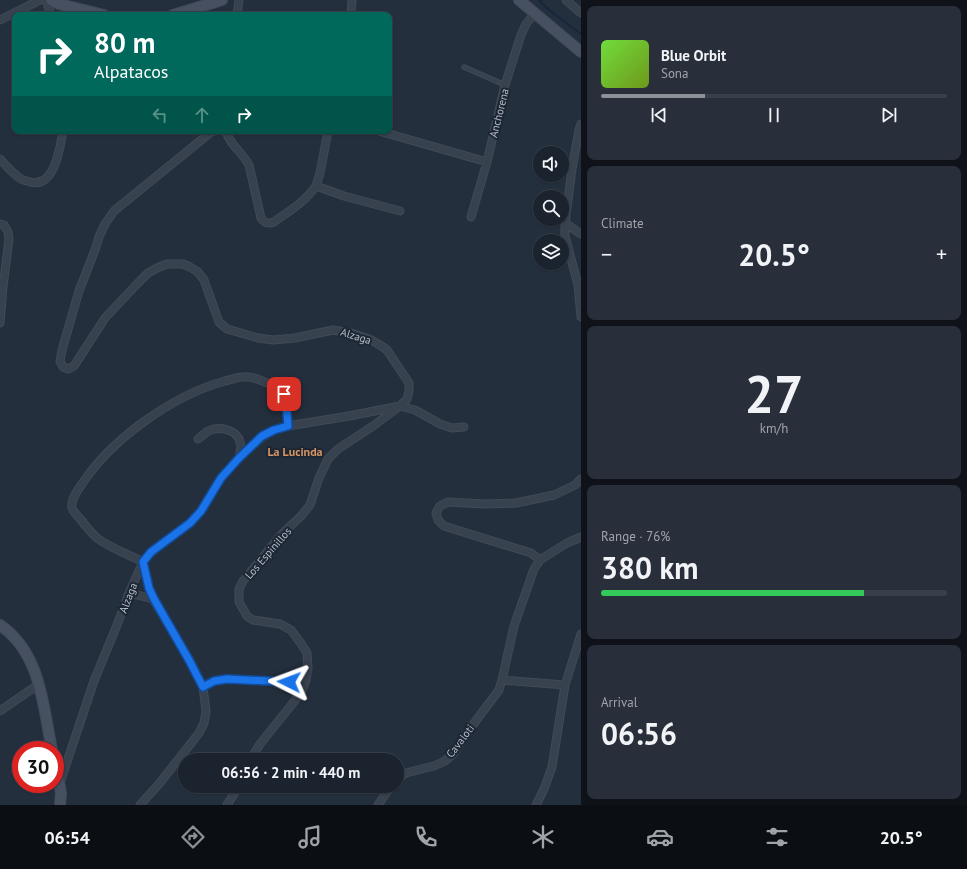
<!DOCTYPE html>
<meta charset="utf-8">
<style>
:root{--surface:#1b232e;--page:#282f3a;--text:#f1f3f6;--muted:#a0a4aa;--line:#39404a;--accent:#8c9099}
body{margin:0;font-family:"PT Sans",sans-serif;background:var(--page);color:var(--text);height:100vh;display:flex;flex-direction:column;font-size:15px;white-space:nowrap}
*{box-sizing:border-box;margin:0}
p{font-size:13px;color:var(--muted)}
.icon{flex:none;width:22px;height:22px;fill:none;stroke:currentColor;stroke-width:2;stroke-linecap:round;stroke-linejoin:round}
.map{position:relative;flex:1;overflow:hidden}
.panel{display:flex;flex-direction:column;gap:6px;padding:6px;background:#0f1319;width:386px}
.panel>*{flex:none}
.banner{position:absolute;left:12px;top:12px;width:380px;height:122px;border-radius:8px;box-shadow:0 1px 3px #0004,0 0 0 1px var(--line);background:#00695c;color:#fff;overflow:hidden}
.fabs{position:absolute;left:533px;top:146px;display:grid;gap:8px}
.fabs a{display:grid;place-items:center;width:36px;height:36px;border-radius:50%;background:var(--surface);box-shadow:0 1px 3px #0004,0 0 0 1px var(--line);font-size:20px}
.speed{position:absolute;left:12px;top:741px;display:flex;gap:8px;font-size:20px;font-weight:700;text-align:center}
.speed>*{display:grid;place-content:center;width:52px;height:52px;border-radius:50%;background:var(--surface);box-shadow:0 1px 3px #0004,0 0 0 1px var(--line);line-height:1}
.speed .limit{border:6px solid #d22;background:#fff;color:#111}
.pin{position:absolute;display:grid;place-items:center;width:34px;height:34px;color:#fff;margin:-17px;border-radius:8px;box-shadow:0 2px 6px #0006}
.me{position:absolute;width:44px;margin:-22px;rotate:273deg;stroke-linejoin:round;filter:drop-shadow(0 0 3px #0008)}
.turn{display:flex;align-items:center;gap:14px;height:84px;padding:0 16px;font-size:18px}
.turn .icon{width:52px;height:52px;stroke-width:2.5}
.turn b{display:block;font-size:28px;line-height:34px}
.lanes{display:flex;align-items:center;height:38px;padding:0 16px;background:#0003;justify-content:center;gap:20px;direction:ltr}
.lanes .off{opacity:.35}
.big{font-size:30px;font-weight:600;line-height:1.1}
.panel .widget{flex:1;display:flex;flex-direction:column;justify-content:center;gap:6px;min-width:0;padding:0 14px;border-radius:8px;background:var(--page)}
.panel .dial{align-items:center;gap:0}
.dial b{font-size:52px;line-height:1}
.song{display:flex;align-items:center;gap:12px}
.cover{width:48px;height:48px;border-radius:6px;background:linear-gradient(135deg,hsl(100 70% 55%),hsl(80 70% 35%))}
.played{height:4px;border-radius:2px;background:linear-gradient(90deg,var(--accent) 30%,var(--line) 30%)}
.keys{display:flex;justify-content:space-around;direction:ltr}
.heat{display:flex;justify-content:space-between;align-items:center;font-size:22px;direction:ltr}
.charge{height:6px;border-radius:3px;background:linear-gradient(90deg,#34c759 76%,var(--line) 0)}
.trip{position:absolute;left:178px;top:753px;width:226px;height:40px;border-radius:20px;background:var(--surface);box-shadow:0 1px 3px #0004,0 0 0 1px var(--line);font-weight:600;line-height:40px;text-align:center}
.tabs{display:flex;height:64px;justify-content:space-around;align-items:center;background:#0b0e12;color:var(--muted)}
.tabs .icon{width:28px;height:28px}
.tabs .on{color:var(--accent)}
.tabs b{font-size:18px;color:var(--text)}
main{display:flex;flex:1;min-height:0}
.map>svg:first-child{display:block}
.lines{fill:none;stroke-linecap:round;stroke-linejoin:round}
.stream{stroke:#17263c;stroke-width:2}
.lane-casing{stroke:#414a57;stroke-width:5.5}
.street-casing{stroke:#414a57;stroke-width:9}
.secondary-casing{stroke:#414a57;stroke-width:12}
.lane{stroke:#38414e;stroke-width:3.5}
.street{stroke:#38414e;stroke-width:7}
.secondary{stroke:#465061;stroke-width:10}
.route-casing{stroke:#114b97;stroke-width:10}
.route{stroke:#1a73e8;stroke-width:7}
.labels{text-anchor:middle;stroke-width:4;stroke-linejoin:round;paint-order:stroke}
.street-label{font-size:11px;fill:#b4bcc9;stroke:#1d2633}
.neighbourhood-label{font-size:12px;font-weight:bold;fill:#d59563;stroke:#1d2633}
</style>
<main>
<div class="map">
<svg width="581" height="805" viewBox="0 0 581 805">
<rect width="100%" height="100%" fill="#242f3e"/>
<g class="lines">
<path class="stream" d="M 539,0 L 549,10 L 581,34"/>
<g class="lane-casing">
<path id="lane" d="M 464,67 L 505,85"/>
</g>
<g class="street-casing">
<path id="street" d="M 46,0 L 51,15
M 566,0 L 581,13
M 237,15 L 239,0
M 351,15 L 352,0
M 0,20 L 40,0
M 581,124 L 579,130 L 572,169 L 565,223 L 581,234
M 226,131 C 229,144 243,153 249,165 L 261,218 C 264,223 268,224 274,222 C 289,211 305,202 316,186 L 344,196 L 400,211
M 379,131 L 487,162
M 0,159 C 6,166 13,174 21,179 C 23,180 27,181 30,182 C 55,189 60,147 63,131
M 316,186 L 320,173 L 328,131
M 471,217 L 487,162 L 505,85 L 521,35 L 526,24 L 535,13
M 565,223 L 565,236 L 578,285 L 581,317
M 0,224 L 4,225 L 8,232 L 9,239 L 3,287 L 0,323
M 198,439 C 202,436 205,433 208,431 C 219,426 237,429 240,442 C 242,447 240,453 239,458
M 540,560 L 567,543 L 581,537
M 129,593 L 153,599 L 189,659 L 203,687 L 206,711 L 204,723 L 199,733 L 159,784 L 140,805
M 153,599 L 149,588 L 143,562 C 128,554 110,548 97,538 C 91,533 86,526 81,520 C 78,516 73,512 72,508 C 70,499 80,487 84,481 C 114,437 174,395 225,381 C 231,380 237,377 243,377 C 252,376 261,380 269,384 C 274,386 281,388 284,393 C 288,398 287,419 288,426
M 502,680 L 565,685
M 203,687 L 214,681 L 227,679 L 289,682 L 297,687 L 301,693
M 0,711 L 39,684
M 250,760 L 260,744 L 301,693 L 306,680 L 308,668 L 307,653 L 300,642 L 291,630 L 280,624 L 253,620 L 247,616 L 239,602 L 239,589 L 243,581 L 281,535 L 302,515 L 310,505 L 319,478 L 328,459 L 338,449 L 373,426 L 400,406 L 415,410 L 440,424 L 452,428 L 464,427
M 397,779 L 406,773 L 434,766 L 445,761 L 453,754 L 472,726 L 499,690 L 502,680 L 514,626 L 534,569 L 540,560 L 531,553 L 444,526 L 438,520 L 436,513 L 440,506 L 448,502 L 484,504 L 516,503 L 554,495 L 575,485 L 581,479
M 60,783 L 94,681 L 117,625 L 129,593 L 143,562 L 151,552 L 190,523 L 201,511 L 221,478 L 239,458 L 262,437 L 274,430 L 288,426 L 349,416 L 400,406 L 407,399 L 409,391 L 409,383 L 387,350 L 380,345 L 369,339 L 351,333 L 333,330 L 295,338 L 273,340 L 258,338 L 227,329 L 219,322 L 204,280 L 198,272 L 190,267 L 183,264 L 167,264 L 157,268 L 148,273 L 138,283 L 105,318 L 74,366 L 68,369 L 63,367 L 60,361 L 62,350 L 79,291 L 95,250 L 99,237 L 105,224 L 114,211 L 211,132 L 214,131
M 227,805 L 234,794 L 238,786
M 378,805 L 391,786
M 536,805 L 544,789 L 552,767 L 565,685 L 581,634"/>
</g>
<g class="secondary-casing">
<path id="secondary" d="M 51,0 L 59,4 L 104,15
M 519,0 L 581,52
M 173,15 L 222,0
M 0,625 C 41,653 43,706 52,750
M 55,762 L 61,793 L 60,805"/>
</g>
<use href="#lane" class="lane"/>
<use href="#street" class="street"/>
<use href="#secondary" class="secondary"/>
</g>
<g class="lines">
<g class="route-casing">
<path id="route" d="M 284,394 L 286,403 L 288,426 L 274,430 L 262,436 L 239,458 L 221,478 L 201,511 L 190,523 L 151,552 L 143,562 L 149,588 L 154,599 L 189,660 L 203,687 L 214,681 L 227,679 L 289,682"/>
</g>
<use href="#route" class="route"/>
</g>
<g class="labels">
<g class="street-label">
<text transform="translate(499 113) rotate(-76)" y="4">Anchorena</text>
<text transform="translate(356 336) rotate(17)" y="4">Alzaga</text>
<text transform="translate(268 553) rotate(-49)" y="4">Los Espinillos</text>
<text transform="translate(128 598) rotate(-69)" y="4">Alzaga</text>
<text transform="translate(460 741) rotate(-53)" y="4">Cavaloti</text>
</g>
<g class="neighbourhood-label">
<text x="295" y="456">La Lucinda</text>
</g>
</g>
</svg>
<div class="fabs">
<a><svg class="icon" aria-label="sound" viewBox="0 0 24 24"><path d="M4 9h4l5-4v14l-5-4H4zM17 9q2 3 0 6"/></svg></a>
<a><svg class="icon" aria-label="search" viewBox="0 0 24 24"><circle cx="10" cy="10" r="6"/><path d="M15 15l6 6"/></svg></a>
<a><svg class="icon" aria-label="layers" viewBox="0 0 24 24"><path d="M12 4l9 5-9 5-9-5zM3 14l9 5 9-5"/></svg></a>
</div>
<div class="speed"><div class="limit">30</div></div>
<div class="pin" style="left:284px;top:394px;background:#d93025"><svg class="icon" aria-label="arrive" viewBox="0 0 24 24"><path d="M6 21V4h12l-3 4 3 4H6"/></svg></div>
<svg class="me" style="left:289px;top:682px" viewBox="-20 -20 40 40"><path d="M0-17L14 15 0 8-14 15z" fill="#1a73e8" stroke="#fff" stroke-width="4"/></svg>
<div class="trip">06:56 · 2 min · 440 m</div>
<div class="banner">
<div class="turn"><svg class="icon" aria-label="right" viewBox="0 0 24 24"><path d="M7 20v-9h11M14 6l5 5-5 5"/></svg><div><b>80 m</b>Alpatacos</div></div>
<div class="lanes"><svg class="icon off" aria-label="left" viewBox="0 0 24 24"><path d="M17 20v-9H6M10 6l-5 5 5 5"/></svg><svg class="icon off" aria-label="ahead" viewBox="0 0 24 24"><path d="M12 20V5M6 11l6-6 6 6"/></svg><svg class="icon" aria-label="right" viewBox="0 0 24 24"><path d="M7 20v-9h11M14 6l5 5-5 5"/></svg></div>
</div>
</div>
<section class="panel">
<div class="widget">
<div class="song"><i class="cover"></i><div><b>Blue Orbit</b><p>Sona</p></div></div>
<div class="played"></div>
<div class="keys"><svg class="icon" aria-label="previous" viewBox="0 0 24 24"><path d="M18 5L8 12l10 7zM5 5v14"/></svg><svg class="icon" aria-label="pause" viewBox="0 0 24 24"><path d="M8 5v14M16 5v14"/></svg><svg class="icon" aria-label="next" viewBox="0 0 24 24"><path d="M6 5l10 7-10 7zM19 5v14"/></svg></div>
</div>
<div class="widget"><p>Climate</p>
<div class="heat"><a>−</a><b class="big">20.5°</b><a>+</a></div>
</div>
<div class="widget dial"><b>27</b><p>km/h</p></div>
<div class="widget"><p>Range · 76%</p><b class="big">380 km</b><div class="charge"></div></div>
<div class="widget"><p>Arrival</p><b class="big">06:56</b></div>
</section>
</main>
<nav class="tabs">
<b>06:54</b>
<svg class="icon on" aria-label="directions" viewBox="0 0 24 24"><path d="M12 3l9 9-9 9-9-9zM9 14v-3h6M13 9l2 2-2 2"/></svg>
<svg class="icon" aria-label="music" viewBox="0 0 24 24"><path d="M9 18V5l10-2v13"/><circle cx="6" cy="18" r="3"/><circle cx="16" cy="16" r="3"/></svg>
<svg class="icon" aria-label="phone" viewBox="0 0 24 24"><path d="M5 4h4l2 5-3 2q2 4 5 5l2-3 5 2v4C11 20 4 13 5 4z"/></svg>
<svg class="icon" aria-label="climate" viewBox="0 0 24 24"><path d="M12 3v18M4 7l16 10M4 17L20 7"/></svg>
<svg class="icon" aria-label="car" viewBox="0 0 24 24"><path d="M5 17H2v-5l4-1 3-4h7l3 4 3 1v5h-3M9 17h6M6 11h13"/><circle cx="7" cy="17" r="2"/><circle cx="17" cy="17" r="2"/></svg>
<svg class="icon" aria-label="filters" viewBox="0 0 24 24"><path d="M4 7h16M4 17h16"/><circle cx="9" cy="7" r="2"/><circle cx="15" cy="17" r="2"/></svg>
<b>20.5°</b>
</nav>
